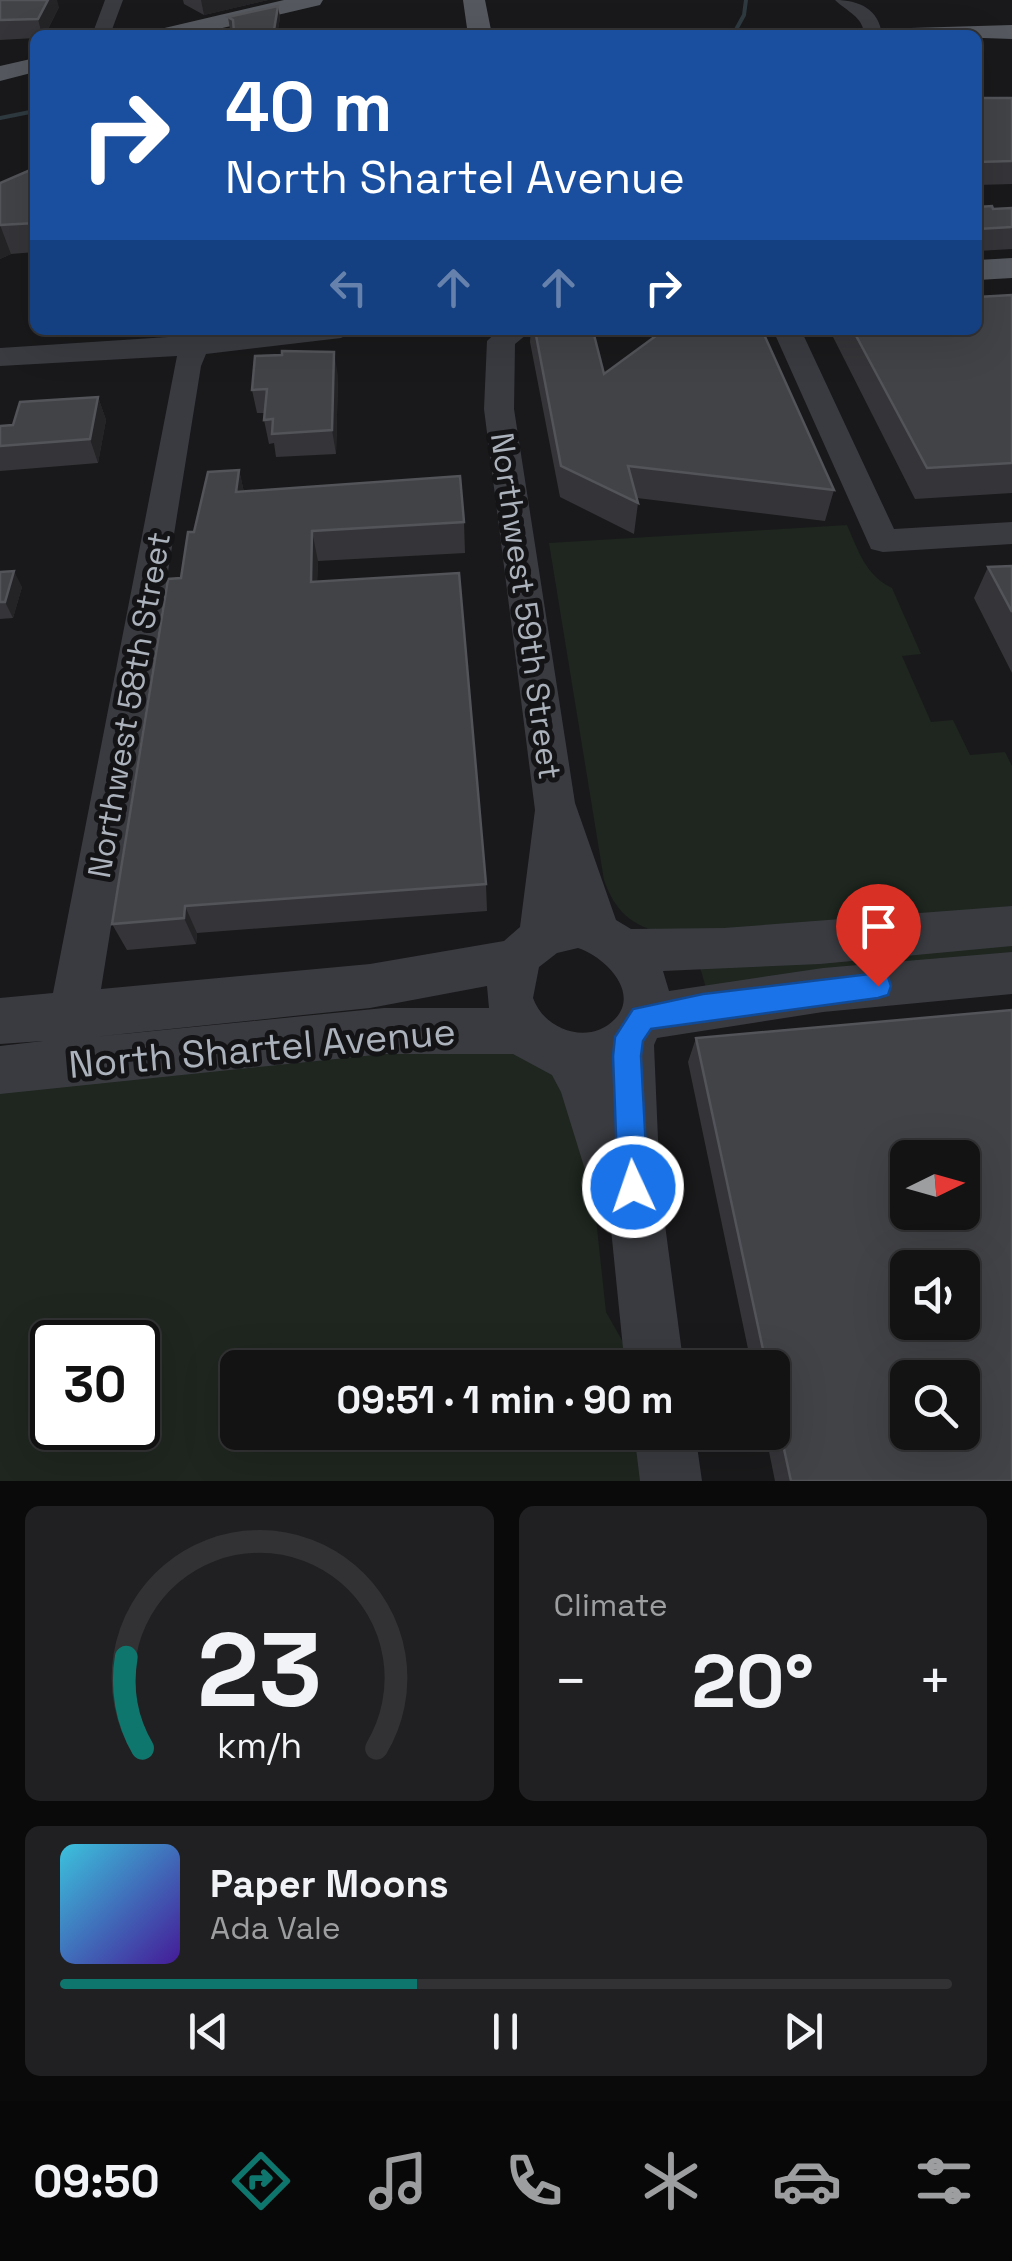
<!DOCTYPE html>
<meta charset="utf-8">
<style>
:root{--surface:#131314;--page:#202022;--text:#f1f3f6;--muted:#9d9ea0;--line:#323234;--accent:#0f766e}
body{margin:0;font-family:"Space Grotesk",sans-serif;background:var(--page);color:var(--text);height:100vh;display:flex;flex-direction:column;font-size:38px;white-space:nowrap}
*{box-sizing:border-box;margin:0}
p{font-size:32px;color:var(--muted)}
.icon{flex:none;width:55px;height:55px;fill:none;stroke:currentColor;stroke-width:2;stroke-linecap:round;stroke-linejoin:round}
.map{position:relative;height:1481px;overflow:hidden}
.details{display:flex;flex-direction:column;gap:25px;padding:25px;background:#0a0a0b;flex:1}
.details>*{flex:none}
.guide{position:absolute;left:30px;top:30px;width:952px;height:305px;border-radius:15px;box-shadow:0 10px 40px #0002,0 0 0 2px var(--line);background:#1a4fa0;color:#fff;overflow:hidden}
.needle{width:65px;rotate:85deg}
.buttons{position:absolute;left:890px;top:1140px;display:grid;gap:20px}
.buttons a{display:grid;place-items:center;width:90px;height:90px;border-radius:15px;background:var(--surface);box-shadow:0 10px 40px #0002,0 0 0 2px var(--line);font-size:50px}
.speed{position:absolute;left:30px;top:1320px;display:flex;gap:20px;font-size:50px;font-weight:700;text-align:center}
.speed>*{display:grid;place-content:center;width:130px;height:130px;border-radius:50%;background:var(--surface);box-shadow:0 10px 40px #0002,0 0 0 2px var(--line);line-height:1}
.speed .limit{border:5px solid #111;border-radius:15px;background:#fff;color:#111}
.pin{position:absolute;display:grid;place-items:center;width:85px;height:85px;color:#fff;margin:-102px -42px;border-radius:50% 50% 50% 0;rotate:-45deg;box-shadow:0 0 10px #0007}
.pin .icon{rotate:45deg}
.me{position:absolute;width:110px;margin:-55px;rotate:357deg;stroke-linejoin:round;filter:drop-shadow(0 0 8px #0008)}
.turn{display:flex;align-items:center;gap:35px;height:210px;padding:0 30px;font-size:45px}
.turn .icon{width:130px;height:130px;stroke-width:2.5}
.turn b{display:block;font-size:70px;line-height:85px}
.lanes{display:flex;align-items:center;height:95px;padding:0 30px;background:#0003;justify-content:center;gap:50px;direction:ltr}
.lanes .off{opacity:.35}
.big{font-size:75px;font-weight:700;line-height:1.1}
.details .widget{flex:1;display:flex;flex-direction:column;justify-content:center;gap:15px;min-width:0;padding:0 35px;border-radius:15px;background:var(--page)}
.details .dial{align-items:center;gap:0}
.dial svg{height:260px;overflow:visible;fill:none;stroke:var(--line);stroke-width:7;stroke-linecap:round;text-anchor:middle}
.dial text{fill:var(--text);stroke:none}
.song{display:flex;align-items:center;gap:30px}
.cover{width:120px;height:120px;border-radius:15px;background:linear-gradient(135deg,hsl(190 70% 55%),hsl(260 70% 35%))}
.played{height:10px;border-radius:5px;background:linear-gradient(90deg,var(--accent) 40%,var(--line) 40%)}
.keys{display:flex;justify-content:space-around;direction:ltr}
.heat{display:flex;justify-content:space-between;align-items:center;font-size:55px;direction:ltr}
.details .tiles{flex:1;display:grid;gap:25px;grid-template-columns:1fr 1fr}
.widget:last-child{grid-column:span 2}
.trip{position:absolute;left:220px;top:1350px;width:570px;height:100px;border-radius:15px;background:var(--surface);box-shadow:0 10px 40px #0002,0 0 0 2px var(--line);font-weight:700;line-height:100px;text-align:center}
.menu{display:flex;height:160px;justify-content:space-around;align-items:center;background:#080808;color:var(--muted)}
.menu .icon{width:70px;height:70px}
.menu .active{color:var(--accent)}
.menu b{font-size:45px;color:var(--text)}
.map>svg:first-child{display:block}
.green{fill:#1e261f;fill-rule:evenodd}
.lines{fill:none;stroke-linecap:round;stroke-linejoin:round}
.stream{stroke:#2e3a40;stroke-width:4}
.minor{fill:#3a3b40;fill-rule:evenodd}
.major{fill:#55595f;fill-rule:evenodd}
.wall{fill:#353539}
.shaded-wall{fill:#242427}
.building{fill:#424347;stroke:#525459;stroke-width:2.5;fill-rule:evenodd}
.route{fill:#1a73e8;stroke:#114b97;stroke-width:2.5}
.labels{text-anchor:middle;stroke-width:10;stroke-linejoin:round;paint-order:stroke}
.street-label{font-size:32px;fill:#abb2bb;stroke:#141416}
.near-street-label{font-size:38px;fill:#abb2bb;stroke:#141416}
</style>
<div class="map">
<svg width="1012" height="1481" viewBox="0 0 1012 1481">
<rect width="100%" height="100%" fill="#19191b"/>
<path class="green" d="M 847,525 C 858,550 866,576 892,588 L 921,654 L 902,656 L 931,722 L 953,720 L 970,755 L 1005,752 L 1012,766 L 1012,909 L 664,933 C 631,926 615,911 604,880 L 549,543 Z
M 1012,941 L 1012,955 L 706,988 L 699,964 Z
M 492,1040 L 564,1074 L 594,1200 L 606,1312 L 623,1342 L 626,1367 L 238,1368 L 238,1432 L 635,1433 L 642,1481 L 0,1481 L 0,1088 ZM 52,1342 L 138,1342 L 138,1428 L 52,1428 Z"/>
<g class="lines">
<path class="stream" d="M 733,35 L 744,15 L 746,0
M 0,118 L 35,111"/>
<path class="minor" d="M 105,0 L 123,0 L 110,35 L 92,35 Z
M 835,0 C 859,0 879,9 882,35 L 864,35 C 864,17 846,11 835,0 Z
M 276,330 L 355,330 L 341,338 L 206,354 L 201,366 L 101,989 L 370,964 L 504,941 L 520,927 L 535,810 L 484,409 L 487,341 L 499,330 L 532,330 L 515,344 L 514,409 L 575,803 L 616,920 L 631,929 L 724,928 L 1012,906 L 1012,946 L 820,964 L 663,971 L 669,991 L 823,968 L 1012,952 L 1012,994 L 823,1012 L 657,1038 L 654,1045 L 660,1187 L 684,1368 L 625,1368 L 610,1219 L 599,1215 L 561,1092 L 552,1075 L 513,1054 L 384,1054 L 0,1094 L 0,1046 L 43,1041 L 0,1044 L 0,998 L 53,993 L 177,356 L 0,366 L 0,348 ZM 578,948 C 603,956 641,991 615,1019 C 589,1046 544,1030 533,998 L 539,967 L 557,953 ZM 487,986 L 489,1008 L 384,1008 L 93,1037 L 370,1008 Z
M 773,330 L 801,330 L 894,529 L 1012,522 L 1012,544 L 883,552 L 871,549 Z
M 634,1432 L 695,1432 L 702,1481 L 640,1481 Z"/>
<path class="major" d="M 284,0 L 323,0 L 320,5 L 193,35 L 152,35 L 156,30 Z
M 463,0 L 485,0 L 492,35 L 468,35 Z
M 1012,25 L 1012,39 L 898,35 L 910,28 Z
M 35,58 L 35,72 L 0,81 L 0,66 Z
M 1012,258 L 1012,278 L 978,280 L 978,260 Z"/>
</g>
<path class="wall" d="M 0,0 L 59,7 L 45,35 L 35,35 L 35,38 L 0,40 Z
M 183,0 L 268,0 L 204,15 L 184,4 Z
M 278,6 L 280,18 L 277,35 L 235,35 L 234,32 L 230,30 L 228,17 Z
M 978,98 L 1012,98 L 1012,184 L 978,185 Z
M 35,168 L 35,252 L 11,254 L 0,259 L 0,183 Z
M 978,207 L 993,209 L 1012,208 L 1012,249 L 978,251 Z
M 1012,295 L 1012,493 L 915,499 L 831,333 L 832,330 L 978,330 Z
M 531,330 L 592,330 L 604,374 L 764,334 L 834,490 L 825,521 L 637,498 L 638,503 L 634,534 L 560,497 L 530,342 Z
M 338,376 L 336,454 L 276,457 L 274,443 L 269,444 L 264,420 L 265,413 L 257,413 L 252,390 Z
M 98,397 L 106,420 L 98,463 L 0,471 L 0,426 L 13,425 Z
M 239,470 L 244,492 L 464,522 L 465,553 L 318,561 L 317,582 L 486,884 L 487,911 L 197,933 L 196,944 L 127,950 L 112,924 L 194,532 Z
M 1012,566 L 1012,673 L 974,598 L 988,567 Z
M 0,572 L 22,587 L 13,618 L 0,619 Z
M 696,1038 L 1012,1481 L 775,1481 L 765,1432 L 772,1432 L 772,1368 L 752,1368 L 688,1062 Z"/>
<path class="shaded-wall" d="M 48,0 L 57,0 L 59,7 L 45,35 L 42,35 L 38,19 Z
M 201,0 L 268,0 L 204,15 Z
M 278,6 L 280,18 L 277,35 L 274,35 L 274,30 Z
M 0,225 L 11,254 L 0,259 Z
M 334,352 L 338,376 L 336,454 L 332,430 Z
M 98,397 L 106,420 L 98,463 L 90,439 Z
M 239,470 L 246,501 L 236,492 Z
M 312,531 L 318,561 L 316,612 L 311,582 Z
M 14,571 L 22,587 L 13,618 L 5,602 Z
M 185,906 L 197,933 L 196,944 L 184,918 Z"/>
<path class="building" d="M 0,0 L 48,0 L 38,19 L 0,20 Z
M 278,6 L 274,30 L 234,32 L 233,20 L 228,17 Z
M 978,98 L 1012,98 L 1012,161 L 978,162 Z
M 35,168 L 35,223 L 0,225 L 0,183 Z
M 992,206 L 993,209 L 1012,208 L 1012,227 L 978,229 L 978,207 Z
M 1012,295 L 1012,463 L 927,468 L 853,330 L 978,330 L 978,297 Z
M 535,330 L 593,331 L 604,374 L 664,330 L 762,330 L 834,490 L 628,466 L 638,503 L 561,466 Z
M 282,351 L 334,352 L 332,430 L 272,434 L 273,419 L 264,420 L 267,389 L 252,390 L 255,356 L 282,355 Z
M 98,397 L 90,439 L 0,446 L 0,426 L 13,425 L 20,402 Z
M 239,470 L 236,492 L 460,476 L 464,522 L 312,531 L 311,582 L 459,573 L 486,884 L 185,906 L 184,918 L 112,924 L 168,579 L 181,578 L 188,532 L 194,532 L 208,472 Z
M 1012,566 L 1012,612 L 988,567 Z
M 14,571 L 5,602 L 0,602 L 0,572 Z
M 1012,1010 L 1012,1481 L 791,1481 L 772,1394 L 772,1368 L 767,1368 L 696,1038 ZM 908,1158 L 962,1158 L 962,1212 L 908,1212 ZM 908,1268 L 962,1268 L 962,1322 L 908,1322 ZM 908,1378 L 962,1378 L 962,1432 L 908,1432 Z"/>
<path class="route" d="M 878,973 L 888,977 L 891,986 L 888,995 L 878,998 L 651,1029 L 643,1041 L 641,1056 L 648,1187 L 643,1197 L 633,1202 L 622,1197 L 618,1187 L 613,1056 L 615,1037 L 633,1009 L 703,994 Z"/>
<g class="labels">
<g class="street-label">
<text transform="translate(526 606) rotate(82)" y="11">Northwest 59th Street</text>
<text transform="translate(129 705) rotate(-80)" y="11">Northwest 58th Street</text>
</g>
<g class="near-street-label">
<text transform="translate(262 1048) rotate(-5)" y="13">North Shartel Avenue</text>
</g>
</g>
</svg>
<div class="buttons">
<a><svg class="needle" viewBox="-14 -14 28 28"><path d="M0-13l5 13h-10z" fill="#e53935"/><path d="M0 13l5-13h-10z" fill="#9d9ea0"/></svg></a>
<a><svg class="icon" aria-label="sound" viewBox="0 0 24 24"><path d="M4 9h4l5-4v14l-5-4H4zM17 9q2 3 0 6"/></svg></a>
<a><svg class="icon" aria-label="search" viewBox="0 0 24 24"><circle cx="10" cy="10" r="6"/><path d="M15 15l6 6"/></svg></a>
</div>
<div class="speed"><div class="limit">30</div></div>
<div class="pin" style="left:878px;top:986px;background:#d93025"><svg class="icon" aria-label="arrive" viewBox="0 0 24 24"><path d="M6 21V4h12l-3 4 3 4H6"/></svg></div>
<svg class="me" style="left:633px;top:1187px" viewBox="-20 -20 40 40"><circle r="17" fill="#1a73e8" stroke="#fff" stroke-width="3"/><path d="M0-11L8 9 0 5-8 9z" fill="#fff"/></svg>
<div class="trip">09:51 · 1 min · 90 m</div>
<div class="guide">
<div class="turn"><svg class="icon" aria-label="right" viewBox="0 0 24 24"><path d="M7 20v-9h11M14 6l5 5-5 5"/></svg><div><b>40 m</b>North Shartel Avenue</div></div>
<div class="lanes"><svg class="icon off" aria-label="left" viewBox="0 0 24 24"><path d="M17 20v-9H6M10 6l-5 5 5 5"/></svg><svg class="icon off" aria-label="ahead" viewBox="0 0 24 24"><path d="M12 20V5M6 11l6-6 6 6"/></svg><svg class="icon off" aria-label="ahead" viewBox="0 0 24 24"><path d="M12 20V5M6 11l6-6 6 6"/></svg><svg class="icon" aria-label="right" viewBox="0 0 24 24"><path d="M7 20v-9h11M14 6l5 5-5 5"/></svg></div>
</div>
</div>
<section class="details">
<div class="tiles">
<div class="widget dial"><svg viewBox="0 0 100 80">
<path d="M14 69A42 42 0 1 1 86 69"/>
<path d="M14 69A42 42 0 0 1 9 41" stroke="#0f766e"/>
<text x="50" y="56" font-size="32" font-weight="700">23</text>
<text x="50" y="72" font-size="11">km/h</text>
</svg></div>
<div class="widget"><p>Climate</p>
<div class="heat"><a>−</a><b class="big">20°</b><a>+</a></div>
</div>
<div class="widget">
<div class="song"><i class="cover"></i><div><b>Paper Moons</b><p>Ada Vale</p></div></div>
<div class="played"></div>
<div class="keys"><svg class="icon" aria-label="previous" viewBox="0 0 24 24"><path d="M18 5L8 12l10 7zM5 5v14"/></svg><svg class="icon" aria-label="pause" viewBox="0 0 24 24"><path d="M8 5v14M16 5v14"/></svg><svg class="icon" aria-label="next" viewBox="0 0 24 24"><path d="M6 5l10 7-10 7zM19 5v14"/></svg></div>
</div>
</div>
</section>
<nav class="menu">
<b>09:50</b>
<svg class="icon active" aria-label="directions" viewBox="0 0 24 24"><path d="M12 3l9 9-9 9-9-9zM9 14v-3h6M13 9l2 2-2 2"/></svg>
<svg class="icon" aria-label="music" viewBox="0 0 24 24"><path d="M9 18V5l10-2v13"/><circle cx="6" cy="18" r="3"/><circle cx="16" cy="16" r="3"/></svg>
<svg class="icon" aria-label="phone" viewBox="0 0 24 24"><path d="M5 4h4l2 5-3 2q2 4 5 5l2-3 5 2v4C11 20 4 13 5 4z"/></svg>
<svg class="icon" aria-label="climate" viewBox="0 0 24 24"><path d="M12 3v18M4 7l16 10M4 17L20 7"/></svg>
<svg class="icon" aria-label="car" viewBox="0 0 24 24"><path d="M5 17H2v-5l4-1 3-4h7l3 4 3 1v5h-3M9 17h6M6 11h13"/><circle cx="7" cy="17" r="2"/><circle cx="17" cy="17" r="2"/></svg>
<svg class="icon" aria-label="filters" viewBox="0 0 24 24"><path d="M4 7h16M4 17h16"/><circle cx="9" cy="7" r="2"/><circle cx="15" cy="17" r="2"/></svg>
</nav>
